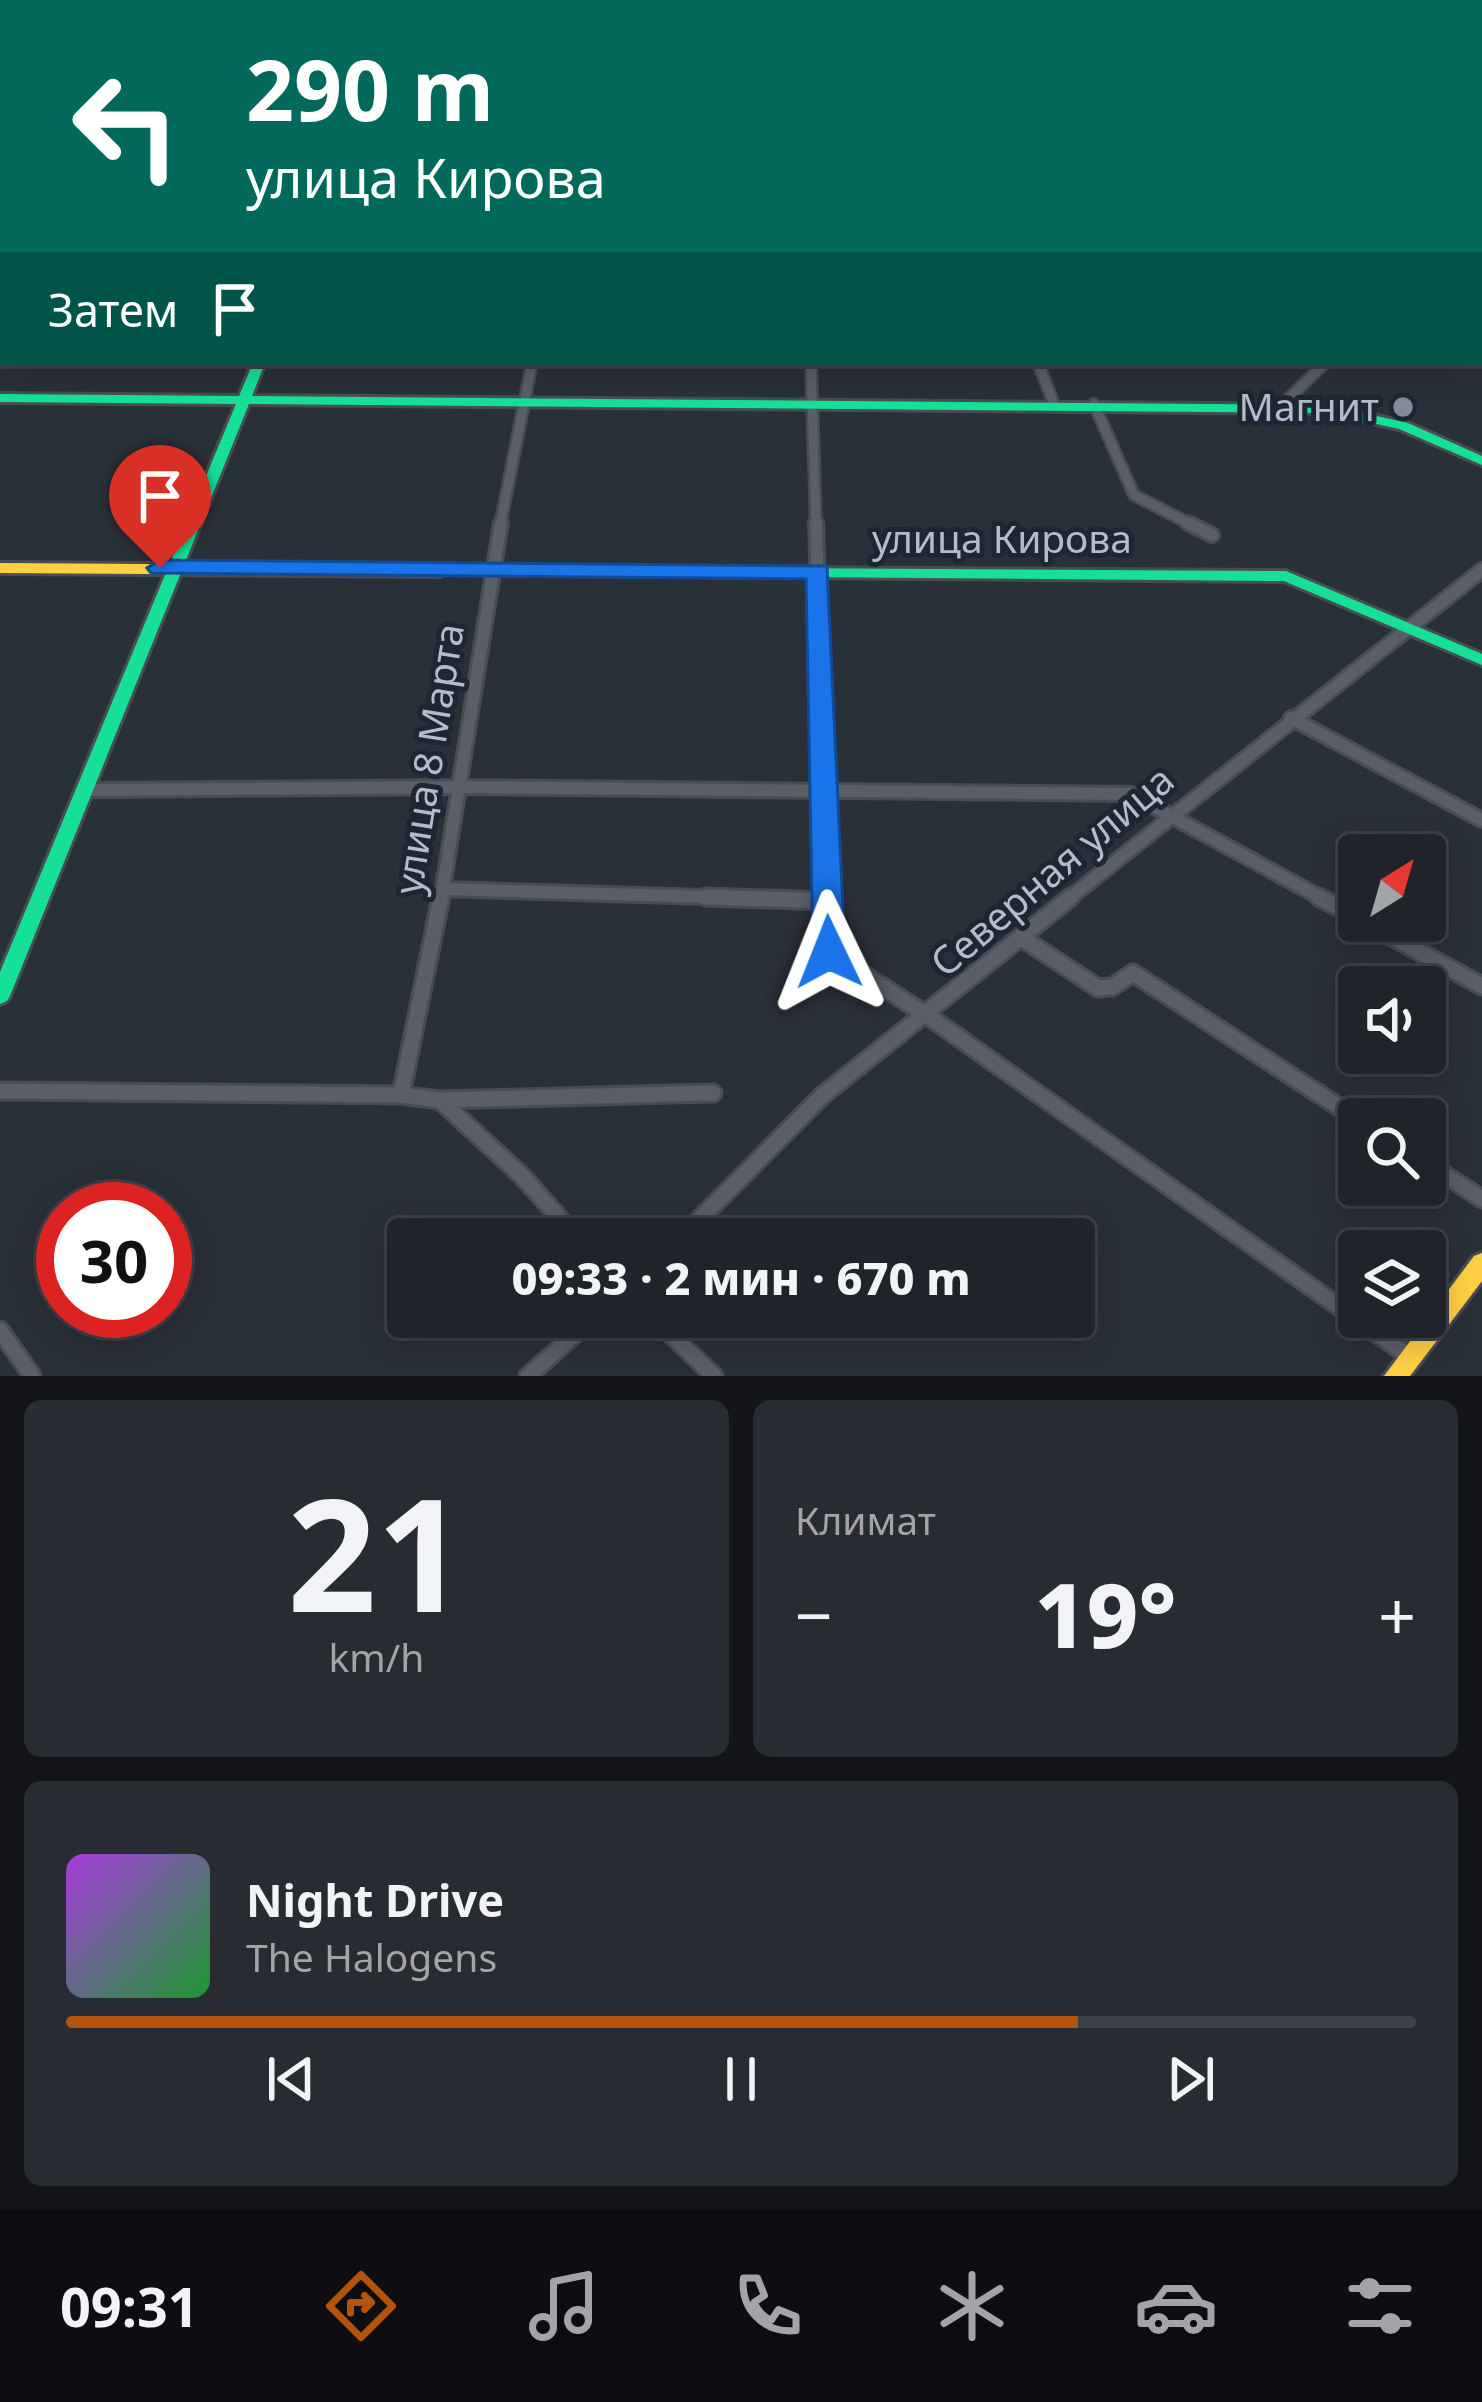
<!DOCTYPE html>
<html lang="ru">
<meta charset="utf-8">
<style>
:root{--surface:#20242a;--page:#282c32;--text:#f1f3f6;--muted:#a2a4a8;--line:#3d4147;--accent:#b45309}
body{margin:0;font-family:"Noto Sans",sans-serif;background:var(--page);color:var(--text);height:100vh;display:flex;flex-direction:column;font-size:45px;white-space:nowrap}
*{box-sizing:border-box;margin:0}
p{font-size:39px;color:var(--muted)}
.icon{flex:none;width:66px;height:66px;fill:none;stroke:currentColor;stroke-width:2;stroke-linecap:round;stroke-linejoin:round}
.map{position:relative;height:1376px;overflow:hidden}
.panel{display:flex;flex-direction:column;gap:24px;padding:24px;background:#121417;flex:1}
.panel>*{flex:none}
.hud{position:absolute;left:0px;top:0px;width:1482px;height:366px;box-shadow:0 6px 30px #0003,0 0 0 3px var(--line);background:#00695c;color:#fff;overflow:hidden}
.needle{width:78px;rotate:37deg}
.buttons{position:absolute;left:1338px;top:834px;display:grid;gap:24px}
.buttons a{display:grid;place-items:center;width:108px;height:108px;border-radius:12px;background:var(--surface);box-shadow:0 6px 30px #0003,0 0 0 3px var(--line);font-size:60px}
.speed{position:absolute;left:36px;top:1182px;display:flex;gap:24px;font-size:60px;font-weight:700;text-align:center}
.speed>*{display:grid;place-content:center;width:156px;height:156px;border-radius:50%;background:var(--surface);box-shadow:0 6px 30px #0003,0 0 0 3px var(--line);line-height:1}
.speed .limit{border:18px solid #d22;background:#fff;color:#111}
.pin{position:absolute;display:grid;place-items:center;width:102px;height:102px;color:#fff;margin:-123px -51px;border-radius:50% 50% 50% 0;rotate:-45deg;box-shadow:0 0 12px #0007}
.pin .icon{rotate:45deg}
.me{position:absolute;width:132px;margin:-66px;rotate:358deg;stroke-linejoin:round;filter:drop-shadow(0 0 9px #0008)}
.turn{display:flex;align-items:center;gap:42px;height:252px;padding:0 48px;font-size:54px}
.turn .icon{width:156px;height:156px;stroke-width:2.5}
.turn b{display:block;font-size:84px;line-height:102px}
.then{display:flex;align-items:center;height:114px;padding:0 48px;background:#0003;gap:24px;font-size:45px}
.big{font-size:90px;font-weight:800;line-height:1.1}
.panel .card{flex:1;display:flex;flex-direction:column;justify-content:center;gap:18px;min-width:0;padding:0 42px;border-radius:18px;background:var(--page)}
.panel .dial{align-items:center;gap:0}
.dial b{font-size:156px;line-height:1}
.song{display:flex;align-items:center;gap:36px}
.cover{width:144px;height:144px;border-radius:18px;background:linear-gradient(135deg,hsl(280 70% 55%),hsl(130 70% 35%))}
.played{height:12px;border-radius:6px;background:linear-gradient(90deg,var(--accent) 75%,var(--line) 75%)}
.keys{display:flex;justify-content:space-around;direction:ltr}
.heat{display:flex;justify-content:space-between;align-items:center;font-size:66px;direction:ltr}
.panel .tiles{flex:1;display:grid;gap:24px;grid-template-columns:1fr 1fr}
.card:last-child{grid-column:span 2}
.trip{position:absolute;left:387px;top:1218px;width:708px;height:120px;border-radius:12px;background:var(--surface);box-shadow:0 6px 30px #0003,0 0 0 3px var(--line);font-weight:800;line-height:120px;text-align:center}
.tab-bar{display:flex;height:192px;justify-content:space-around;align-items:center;background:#0d0e11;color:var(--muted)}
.tab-bar .icon{width:84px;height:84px}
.tab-bar .current{color:var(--accent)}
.tab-bar b{font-size:54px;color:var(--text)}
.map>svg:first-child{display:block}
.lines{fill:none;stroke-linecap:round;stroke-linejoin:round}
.street-far3-casing{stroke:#484c53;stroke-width:10}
.street-far2-casing{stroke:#484c53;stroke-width:14}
.street-far1-casing{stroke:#484c53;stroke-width:18}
.street-casing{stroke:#484c53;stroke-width:21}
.fast-casing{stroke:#484c53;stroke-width:6}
.slow-casing{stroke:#484c53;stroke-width:6}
.street-far3{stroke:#5a5e66;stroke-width:8}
.street-far2{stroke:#5a5e66;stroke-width:9}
.street-far1{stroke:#5a5e66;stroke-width:12}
.street{stroke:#5a5e66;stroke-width:15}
.fast{fill:#16e098;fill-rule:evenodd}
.slow{fill:#ffcf43;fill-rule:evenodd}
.route{fill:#1a73e8;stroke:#114b97;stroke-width:3}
.poi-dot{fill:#848b96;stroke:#1d2633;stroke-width:4.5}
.labels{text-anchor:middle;stroke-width:10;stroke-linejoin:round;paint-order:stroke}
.poi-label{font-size:39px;fill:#b4bcc9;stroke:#1d2633;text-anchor:end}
.street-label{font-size:39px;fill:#b4bcc9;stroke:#1d2633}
</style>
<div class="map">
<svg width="1482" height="1376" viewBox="0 0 1482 1376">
<rect width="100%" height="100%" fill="#2a3038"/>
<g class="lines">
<g class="street-far3-casing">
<path id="street-far3" d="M 360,0 L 367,3
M 667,0 L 676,3
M 1098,0 L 1111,3
M 1390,0 L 1403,3
M 1412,0 L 1425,3
M 779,2 L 801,3
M 567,3 L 577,0
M 684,3 L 693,0"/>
</g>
<g class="street-far2-casing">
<path id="street-far2" d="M 0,355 L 3,351
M 811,363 L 816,526
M 1038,363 L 1054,404
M 1094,404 L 1134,495 L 1194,526
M 1280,407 L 1325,363
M 500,526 L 532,363"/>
</g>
<g class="street-far1-casing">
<path id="street-far1" d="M 816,523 L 827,900
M 1188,523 L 1212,535
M 1291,718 L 1482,820
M 87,790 L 460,787 L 1131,794 L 1325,900
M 443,889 L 802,900
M 441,900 L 501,523
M 1067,900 L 1482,570"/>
</g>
<g class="street-casing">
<path id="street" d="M 706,897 L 827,901
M 827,897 L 829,952 L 928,1016 L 1410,1357
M 1319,897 L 1359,919
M 1363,921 L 1482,986
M 1022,938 L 1098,988 L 1112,987 L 1133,973 L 1359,1120
M 0,1091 L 401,1095 L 439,1100 L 713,1093
M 401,1095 L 441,897
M 440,1100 L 522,1176 L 578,1239
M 1425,1162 L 1482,1199
M 680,1239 L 823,1095 L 1071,897
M 653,1317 L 714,1376
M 0,1330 L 32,1376
M 528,1376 L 594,1317"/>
</g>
<g class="fast-casing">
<path id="fast" d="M 776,0 L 789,0 L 784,3 L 771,3 Z
M 253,363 L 265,363 L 252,396 L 1328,405 L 1408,423 L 1482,456 L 1482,465 L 1399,429 L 1328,413 L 249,404 L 10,996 L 7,1001 L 0,1004 L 0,972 L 236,404 L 0,402 L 0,394 L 239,396 Z
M 441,566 L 1286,571 L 1482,654 L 1482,665 L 1284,581 L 436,574 L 433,571 L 436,568 Z"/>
</g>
<g class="slow-casing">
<path id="slow" d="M 0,563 L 441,566 L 449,571 L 441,576 L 0,573 Z
M 1482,1253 L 1482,1281 L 1410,1376 L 1384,1376 L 1474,1256 Z"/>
</g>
<use href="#street-far3" class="street-far3"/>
<use href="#street-far2" class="street-far2"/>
<use href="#street-far1" class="street-far1"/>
<use href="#street" class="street"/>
<use href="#fast" class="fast"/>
<use href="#slow" class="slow"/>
</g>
<path class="route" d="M 160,560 L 827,566 L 845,952 L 840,960 L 817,960 L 813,952 L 806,579 L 151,573 L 147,568 Z"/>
<circle class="poi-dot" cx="1403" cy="407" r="12"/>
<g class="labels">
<g class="poi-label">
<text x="1379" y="421">Магнит</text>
</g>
<g class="street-label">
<text x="1002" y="553">улица Кирова</text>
<text transform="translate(429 759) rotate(-81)" y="14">улица 8 Марта</text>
<text transform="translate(1052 871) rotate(-40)" y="14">Северная улица</text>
</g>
</g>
</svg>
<div class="buttons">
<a><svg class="needle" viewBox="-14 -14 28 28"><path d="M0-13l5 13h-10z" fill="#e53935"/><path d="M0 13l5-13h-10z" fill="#a2a4a8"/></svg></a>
<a><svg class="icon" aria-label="sound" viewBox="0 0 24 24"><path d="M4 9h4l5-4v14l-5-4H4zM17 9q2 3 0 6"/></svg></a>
<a><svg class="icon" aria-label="search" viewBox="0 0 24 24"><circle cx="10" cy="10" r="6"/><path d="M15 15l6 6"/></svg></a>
<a><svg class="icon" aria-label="layers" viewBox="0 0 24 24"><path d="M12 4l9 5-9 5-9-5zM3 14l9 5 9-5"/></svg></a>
</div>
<div class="speed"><div class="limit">30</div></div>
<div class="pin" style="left:160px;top:568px;background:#d93025"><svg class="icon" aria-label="arrive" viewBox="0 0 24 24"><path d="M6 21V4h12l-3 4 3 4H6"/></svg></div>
<svg class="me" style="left:829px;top:952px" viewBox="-20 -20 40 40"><path d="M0-17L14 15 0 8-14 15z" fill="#1a73e8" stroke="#fff" stroke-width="4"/></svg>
<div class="trip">09:33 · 2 мин · 670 m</div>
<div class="hud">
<div class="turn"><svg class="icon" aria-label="left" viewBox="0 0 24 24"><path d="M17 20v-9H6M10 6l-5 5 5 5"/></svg><div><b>290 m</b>улица Кирова</div></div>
<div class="then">Затем<svg class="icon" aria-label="arrive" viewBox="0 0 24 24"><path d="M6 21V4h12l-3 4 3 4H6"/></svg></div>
</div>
</div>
<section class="panel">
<div class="tiles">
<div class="card dial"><b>21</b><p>km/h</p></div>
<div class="card"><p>Климат</p>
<div class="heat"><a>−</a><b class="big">19°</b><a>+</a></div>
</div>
<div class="card">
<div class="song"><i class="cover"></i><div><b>Night Drive</b><p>The Halogens</p></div></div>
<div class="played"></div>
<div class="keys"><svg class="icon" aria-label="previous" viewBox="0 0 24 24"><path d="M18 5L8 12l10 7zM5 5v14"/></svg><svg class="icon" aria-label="pause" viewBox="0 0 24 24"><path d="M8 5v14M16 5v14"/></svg><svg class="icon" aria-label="next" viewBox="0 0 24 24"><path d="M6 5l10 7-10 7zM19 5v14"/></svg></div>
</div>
</div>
</section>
<nav class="tab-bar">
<b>09:31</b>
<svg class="icon current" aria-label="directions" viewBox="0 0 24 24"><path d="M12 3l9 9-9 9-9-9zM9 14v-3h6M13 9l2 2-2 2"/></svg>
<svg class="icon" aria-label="music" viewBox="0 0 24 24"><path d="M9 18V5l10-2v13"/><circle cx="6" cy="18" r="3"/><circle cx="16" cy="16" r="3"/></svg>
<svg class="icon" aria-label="phone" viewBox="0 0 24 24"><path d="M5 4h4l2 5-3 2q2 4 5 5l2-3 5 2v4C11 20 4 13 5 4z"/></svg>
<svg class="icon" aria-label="climate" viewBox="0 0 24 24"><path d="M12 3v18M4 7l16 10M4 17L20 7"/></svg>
<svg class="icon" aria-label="car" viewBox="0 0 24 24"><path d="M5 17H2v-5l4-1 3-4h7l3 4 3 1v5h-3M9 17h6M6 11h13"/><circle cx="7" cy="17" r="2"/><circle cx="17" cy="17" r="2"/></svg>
<svg class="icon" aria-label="filters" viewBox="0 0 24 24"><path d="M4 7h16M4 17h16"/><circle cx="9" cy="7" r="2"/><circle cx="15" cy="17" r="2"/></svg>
</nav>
